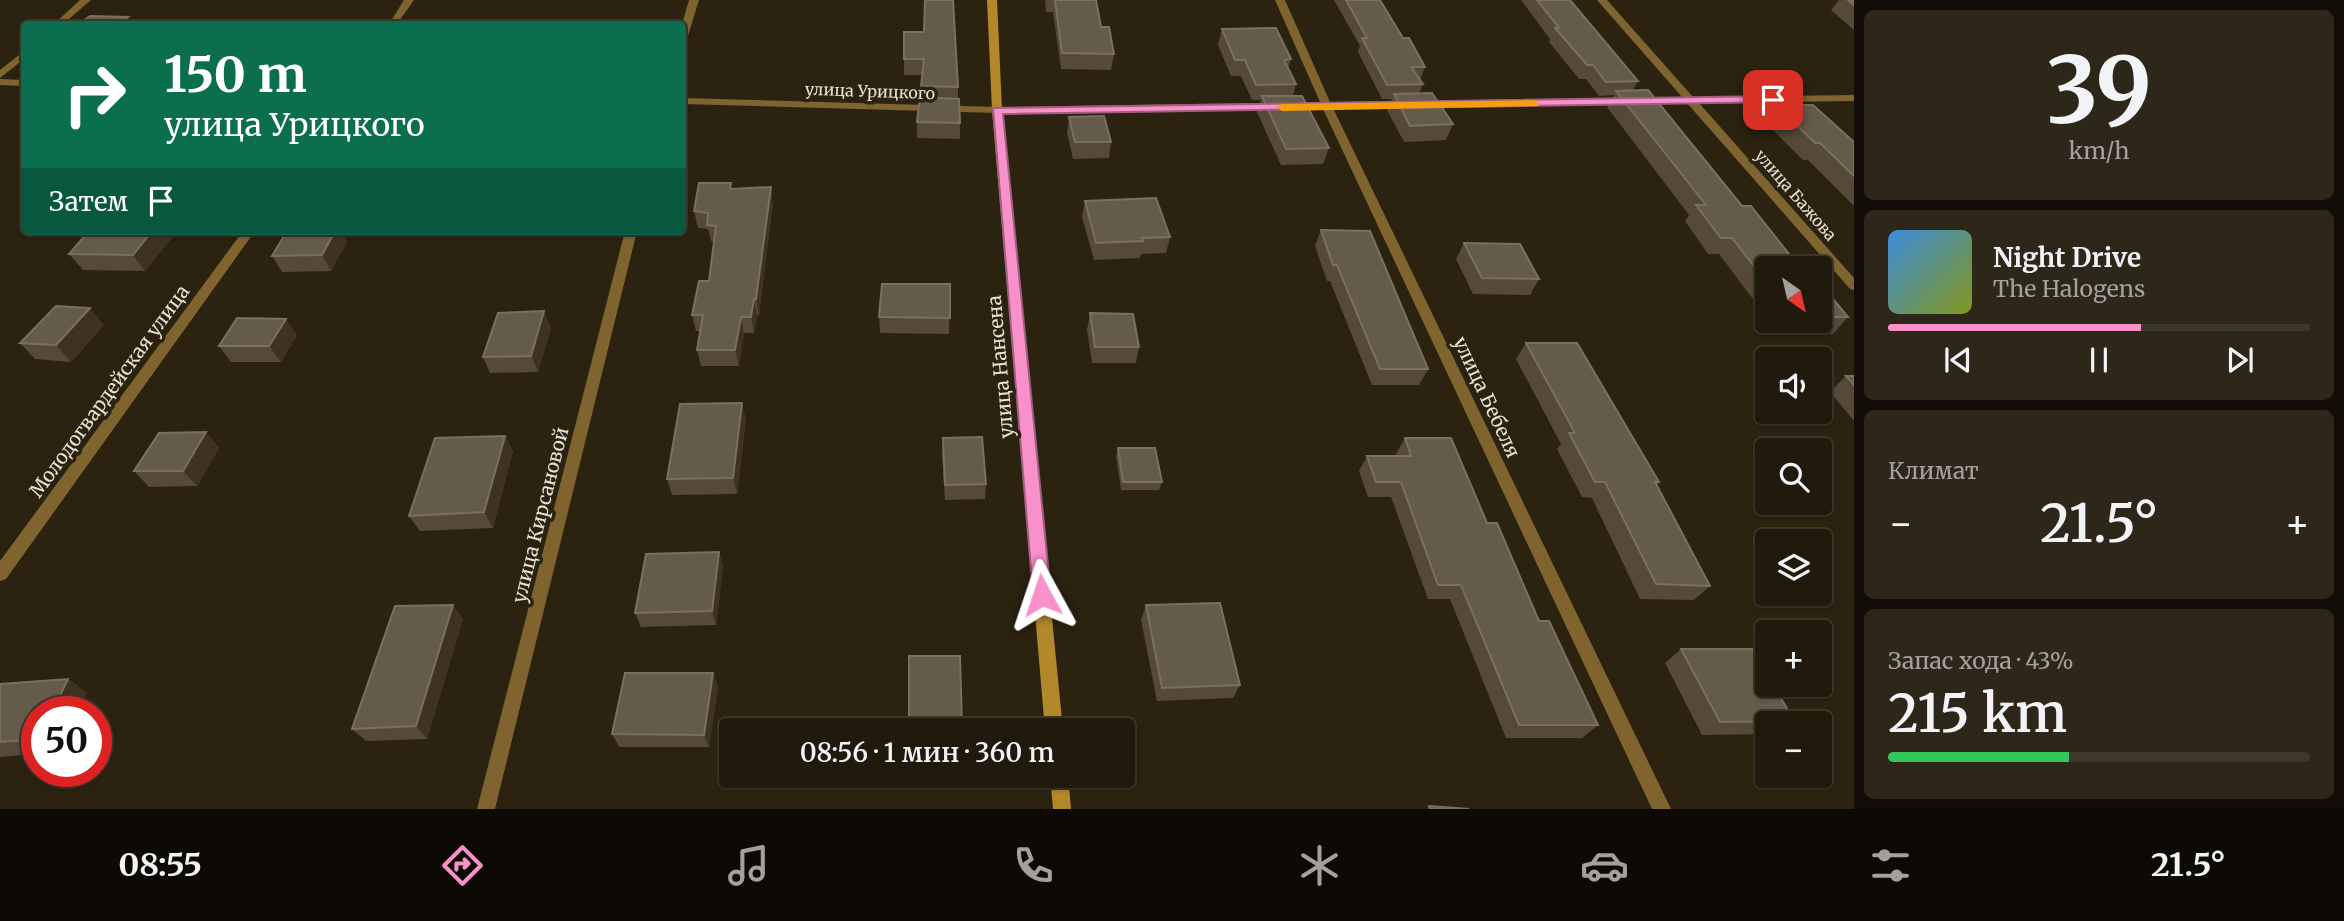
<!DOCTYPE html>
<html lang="ru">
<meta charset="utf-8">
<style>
:root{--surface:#201a0c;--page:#2d271a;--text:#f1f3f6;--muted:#a2a19d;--line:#3d382d;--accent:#f890ca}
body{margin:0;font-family:Merriweather,serif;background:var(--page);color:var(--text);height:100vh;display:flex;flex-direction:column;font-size:26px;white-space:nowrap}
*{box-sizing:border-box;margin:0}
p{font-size:23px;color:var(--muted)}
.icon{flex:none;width:38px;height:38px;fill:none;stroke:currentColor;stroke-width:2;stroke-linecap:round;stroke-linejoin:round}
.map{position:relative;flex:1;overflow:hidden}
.side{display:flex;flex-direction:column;gap:10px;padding:10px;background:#120e07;width:490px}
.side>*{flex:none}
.guide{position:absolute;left:21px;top:21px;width:665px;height:214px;border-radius:7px;box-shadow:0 2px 5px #0004,0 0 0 2px var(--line);background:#0b6e4f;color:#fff;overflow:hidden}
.needle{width:46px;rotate:146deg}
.controls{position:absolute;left:1755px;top:256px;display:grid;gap:14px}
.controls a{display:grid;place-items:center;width:77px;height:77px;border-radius:7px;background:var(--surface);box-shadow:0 2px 5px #0004,0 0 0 2px var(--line);font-size:35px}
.speed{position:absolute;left:21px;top:696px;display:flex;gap:14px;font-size:35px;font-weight:700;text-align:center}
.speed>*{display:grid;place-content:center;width:91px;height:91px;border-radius:50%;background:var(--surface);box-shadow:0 2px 5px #0004,0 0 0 2px var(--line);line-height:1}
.speed .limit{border:10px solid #d22;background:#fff;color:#111}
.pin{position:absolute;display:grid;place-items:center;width:60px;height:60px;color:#fff;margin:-30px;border-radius:14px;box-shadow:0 4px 10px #0006}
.me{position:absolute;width:77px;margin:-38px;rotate:355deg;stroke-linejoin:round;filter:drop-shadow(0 0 5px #0008)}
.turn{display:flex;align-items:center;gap:24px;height:147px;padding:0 28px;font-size:32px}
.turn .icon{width:91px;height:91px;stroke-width:2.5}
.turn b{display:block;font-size:49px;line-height:60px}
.then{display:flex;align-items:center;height:66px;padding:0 28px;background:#0003;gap:14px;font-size:26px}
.big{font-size:52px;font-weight:600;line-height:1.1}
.side .tile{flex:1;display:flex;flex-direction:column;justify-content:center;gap:10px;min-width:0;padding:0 24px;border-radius:10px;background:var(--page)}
.side .dial{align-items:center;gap:0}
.dial b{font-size:91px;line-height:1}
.song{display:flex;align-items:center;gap:21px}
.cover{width:84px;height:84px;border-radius:10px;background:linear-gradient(135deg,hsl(210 70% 55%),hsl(70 70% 35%))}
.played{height:7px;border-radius:4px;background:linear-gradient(90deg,var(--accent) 60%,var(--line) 60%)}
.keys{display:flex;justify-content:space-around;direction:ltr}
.heat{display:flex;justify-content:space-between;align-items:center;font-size:38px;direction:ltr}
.charge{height:10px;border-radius:5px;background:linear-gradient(90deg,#34c759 43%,var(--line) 0)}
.trip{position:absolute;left:719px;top:718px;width:416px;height:70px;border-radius:7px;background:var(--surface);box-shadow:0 2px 5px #0004,0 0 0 2px var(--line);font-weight:600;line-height:70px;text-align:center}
.tab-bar{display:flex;height:112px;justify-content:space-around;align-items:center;background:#0d0a05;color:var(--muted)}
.tab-bar .icon{width:49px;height:49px}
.tab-bar .on{color:var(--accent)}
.tab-bar b{font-size:32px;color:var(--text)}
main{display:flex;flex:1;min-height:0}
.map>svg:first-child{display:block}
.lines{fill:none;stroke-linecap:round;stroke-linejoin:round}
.street{fill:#7f642f;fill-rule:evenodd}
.secondary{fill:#b3882a;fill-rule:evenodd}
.wall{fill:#554a39}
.shaded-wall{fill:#3e3321}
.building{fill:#655b4a;stroke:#797060;stroke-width:2}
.route{fill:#f890ca;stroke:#a15e83;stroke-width:2}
.slow{fill:#f59e0b}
.labels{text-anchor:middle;stroke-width:7;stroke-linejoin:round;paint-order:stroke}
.far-street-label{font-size:16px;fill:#e7e1d6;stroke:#2b2210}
.street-label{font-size:19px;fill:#e7e1d6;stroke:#2b2210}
</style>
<main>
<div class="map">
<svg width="1854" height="809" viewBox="0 0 1854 809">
<rect width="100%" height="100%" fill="#2b2210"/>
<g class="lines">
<path class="street" d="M 80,0 L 91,0 L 63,24 L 54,24 Z
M 404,0 L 414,0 L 397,24 L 389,24 Z
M 689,0 L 699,0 L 687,39 L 682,42 L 682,24 Z
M 1275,0 L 1285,0 L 1330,102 L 1682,97 L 1597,0 L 1607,0 L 1693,97 L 1854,95 L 1854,101 L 1699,103 L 1854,278 L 1854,290 L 1850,289 L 1687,103 L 1333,108 L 1671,809 L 1652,809 L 1323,109 L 997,113 L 682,104 L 682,98 L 997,107 L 1320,102 Z
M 24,51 L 24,59 L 0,78 L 0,70 Z
M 0,79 L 24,80 L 24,86 L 0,85 Z
M 243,231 L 255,231 L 6,579 L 0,581 L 0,561 Z
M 625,231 L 637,231 L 495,809 L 477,809 Z"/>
<path class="secondary" d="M 987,0 L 997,0 L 1002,110 L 1063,730 L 1045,730 L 992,110 Z
M 1050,775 L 1068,775 L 1071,809 L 1053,809 Z"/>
</g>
<path class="wall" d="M 1045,0 L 1096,0 L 1101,27 L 1114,54 L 1111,70 L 1061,69 L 1053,12 L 1046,12 Z
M 1334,0 L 1380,0 L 1403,38 L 1425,67 L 1420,80 L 1423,84 L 1419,94 L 1453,124 L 1446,140 L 1404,142 L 1387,110 L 1392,99 L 1382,99 L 1358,52 L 1360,46 Z
M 1521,0 L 1570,0 L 1638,81 L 1632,91 L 1768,268 L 1768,319 L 1719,254 L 1708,254 L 1685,221 L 1689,215 L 1607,107 L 1614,95 L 1599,96 L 1586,79 L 1579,79 L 1549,42 L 1550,39 Z
M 1839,0 L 1854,0 L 1854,30 L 1831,10 Z
M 1222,29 L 1291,59 L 1288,68 L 1296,84 L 1293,96 L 1329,148 L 1323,164 L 1281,165 L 1257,112 L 1261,100 L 1252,100 L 1241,76 L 1231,76 L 1218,45 Z
M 904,32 L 958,87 L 958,99 L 960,123 L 960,139 L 917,138 L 917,122 L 921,98 L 922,75 L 904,75 Z
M 1776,105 L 1854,142 L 1854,206 L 1808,160 L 1803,160 L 1764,121 Z
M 1069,117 L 1111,142 L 1109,158 L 1073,159 L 1067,133 Z
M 732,189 L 773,203 L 759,315 L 757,315 L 754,333 L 744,333 L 739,366 L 701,366 L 697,350 L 700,331 L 696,331 L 692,315 L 709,281 L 714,242 L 711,241 L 708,229 L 698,228 L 694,211 Z
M 1085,201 L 1170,237 L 1166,253 L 1141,254 L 1140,258 L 1094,260 L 1082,217 Z
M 1321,230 L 1428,369 L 1419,385 L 1372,385 L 1330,281 L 1327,281 L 1315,246 Z
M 89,231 L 177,231 L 145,271 L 83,270 L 69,254 Z
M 287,231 L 341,231 L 347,242 L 331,271 L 282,272 L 272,256 Z
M 539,231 L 581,231 L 580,233 L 540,233 Z
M 1464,243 L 1539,279 L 1530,295 L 1473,294 L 1456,259 Z
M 1820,283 L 1848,317 L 1833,334 L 1778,333 L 1769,320 L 1820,320 Z
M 950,284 L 949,334 L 880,333 L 879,317 Z
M 1090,313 L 1139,347 L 1136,363 L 1092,363 L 1087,330 Z
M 104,325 L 71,362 L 35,359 L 20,343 Z
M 551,328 L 538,372 L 490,373 L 483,357 Z
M 297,335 L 281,362 L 231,362 L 219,346 Z
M 1526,343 L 1659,482 L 1656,485 L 1710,586 L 1694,600 L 1640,599 L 1592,498 L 1582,497 L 1557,449 L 1561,444 L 1516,359 Z
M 1846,376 L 1854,376 L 1854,421 L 1830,392 Z
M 746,419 L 737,494 L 672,495 L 667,479 Z
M 206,432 L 219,448 L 197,486 L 149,487 L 134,471 Z
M 505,436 L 513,451 L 493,528 L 420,531 L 409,516 Z
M 943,438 L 986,484 L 985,499 L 945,500 L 942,454 Z
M 1405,438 L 1487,523 L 1539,621 L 1598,725 L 1582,738 L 1506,738 L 1450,599 L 1428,599 L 1391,497 L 1368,497 L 1359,471 L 1367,456 L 1396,456 L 1396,454 Z
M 1118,448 L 1162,482 L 1159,490 L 1121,490 L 1116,456 Z
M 719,552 L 723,567 L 716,625 L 641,627 L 635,613 Z
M 1146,605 L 1240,685 L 1233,698 L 1157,701 L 1141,620 Z
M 463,619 L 427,739 L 366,741 L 352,729 Z
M 1681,649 L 1794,721 L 1792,723 L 1768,723 L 1768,734 L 1702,735 L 1665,663 Z
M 909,656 L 962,725 L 961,730 L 909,730 Z
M 713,673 L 718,687 L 709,747 L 619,747 L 612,734 Z
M 68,679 L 87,693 L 37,712 L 37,754 L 0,757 L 0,684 Z"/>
<path class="shaded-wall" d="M 128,17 L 132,24 L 119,24 Z
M 771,187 L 773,203 L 759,315 L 756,299 Z
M 152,231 L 177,231 L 145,271 L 133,255 Z
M 335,231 L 341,231 L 347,242 L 331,271 L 322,255 Z
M 754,299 L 757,315 L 754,333 L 751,317 Z
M 90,308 L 104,325 L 71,362 L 56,345 Z
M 544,311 L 551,328 L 538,372 L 531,356 Z
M 741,317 L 744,333 L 739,366 L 735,350 Z
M 286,319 L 297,335 L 281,362 L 269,346 Z
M 742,403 L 746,419 L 737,494 L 733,478 Z
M 206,432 L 219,448 L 197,486 L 183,471 Z
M 505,436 L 513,451 L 493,528 L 484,512 Z
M 719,552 L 723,567 L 716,625 L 712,611 Z
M 453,605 L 463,619 L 427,739 L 416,726 Z
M 713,673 L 718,687 L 709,747 L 704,735 Z
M 68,679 L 87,693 L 78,712 L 52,712 Z"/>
<path class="building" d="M 925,0 L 953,0 L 958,87 L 921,86 L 924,59 L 904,59 L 904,32 L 924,32 Z
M 1055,0 L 1096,0 L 1101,27 L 1109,27 L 1114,54 L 1062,53 Z
M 1346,0 L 1380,0 L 1403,38 L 1409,38 L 1425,67 L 1411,67 L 1423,84 L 1387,85 L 1362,38 L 1367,38 Z
M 1537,0 L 1570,0 L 1638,81 L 1606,82 L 1593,65 L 1587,65 L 1555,28 L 1559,28 Z
M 1848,0 L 1854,0 L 1854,5 Z
M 90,16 L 128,17 L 119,24 L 79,24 Z
M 636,21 L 635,24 L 596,24 L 597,22 Z
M 1276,28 L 1291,59 L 1284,60 L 1296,84 L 1256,85 L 1245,60 L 1235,60 L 1222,29 Z
M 1648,90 L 1742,206 L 1751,206 L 1800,268 L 1768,268 L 1768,284 L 1732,238 L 1721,238 L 1696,205 L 1706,205 L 1616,91 Z
M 1432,93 L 1453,124 L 1410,126 L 1394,94 Z
M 1262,96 L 1302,96 L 1329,148 L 1286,149 Z
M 920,97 L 959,99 L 960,123 L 917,122 Z
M 1776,105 L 1813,105 L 1854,142 L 1854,176 L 1820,143 L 1815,143 Z
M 1104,116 L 1111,142 L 1075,142 L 1069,117 Z
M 699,183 L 731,183 L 730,189 L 771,187 L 756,299 L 754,299 L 751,317 L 741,317 L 735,350 L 697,350 L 703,315 L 692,315 L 699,281 L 709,281 L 716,226 L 707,225 L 708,213 L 694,211 Z
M 1156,198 L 1170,237 L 1142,238 L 1143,241 L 1096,243 L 1085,201 Z
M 1321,230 L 1370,231 L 1428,369 L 1380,369 L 1337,265 L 1333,265 Z
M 89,231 L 152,231 L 133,255 L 69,254 Z
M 287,231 L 335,231 L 322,255 L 272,256 Z
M 1464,243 L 1520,244 L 1539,279 L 1482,278 Z
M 1820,283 L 1848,317 L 1820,317 Z
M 882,284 L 950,284 L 950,318 L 879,317 Z
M 56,306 L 90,308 L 56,345 L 20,343 Z
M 544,311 L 531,356 L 483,357 L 498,313 Z
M 1090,313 L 1133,314 L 1139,347 L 1095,347 Z
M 237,318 L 286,319 L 269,346 L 219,346 Z
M 1526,343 L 1577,343 L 1659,482 L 1655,482 L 1710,586 L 1656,584 L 1605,482 L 1595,482 L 1569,433 L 1575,433 Z
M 1846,376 L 1854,376 L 1854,385 Z
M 742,403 L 733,478 L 667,479 L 680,404 Z
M 206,432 L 183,471 L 134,471 L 159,433 Z
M 505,436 L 484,512 L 409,516 L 435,438 Z
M 982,437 L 986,484 L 945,485 L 943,438 Z
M 1405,438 L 1451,438 L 1487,523 L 1497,523 L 1539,621 L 1549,621 L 1598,725 L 1519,725 L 1461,585 L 1438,585 L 1401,482 L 1376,482 L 1367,456 L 1411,456 Z
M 1118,448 L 1155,448 L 1162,482 L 1123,482 Z
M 719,552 L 712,611 L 635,613 L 646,554 Z
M 1220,603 L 1240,685 L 1162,688 L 1146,605 Z
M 453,605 L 416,726 L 352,729 L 395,606 Z
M 1681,649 L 1752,649 L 1768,675 L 1768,684 L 1773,684 L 1794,721 L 1720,722 Z
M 909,656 L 960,656 L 962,725 L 909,725 Z
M 625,673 L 713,673 L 704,735 L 612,734 Z
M 68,679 L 52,712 L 37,712 L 37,739 L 0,742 L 0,684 Z
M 1429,806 L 1469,809 L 1430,809 Z"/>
<path class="route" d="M 1773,96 L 1777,97 L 1777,102 L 1003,114 L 1051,595 L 1048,601 L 1042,603 L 1035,601 L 1033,595 L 993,108 Z"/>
<path class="slow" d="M 1534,100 L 1540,104 L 1538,106 L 1282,111 L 1276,107 L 1282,104 Z"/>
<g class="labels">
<g class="far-street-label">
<text transform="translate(870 91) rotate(2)" y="6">улица Урицкого</text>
<text transform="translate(1796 195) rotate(49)" y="6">улица Бажова</text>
</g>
<g class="street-label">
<text transform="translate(1000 367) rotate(-95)" y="7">улица Нансена</text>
<text transform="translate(109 391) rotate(-54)" y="7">Молодогвардейская улица</text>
<text transform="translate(1487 397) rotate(65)" y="7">улица Бебеля</text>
<text transform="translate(540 515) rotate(-76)" y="7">улица Кирсановой</text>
</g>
</g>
</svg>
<div class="controls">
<a><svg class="needle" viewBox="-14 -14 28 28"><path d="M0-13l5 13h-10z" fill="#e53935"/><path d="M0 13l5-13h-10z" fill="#a2a19d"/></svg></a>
<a><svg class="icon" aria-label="sound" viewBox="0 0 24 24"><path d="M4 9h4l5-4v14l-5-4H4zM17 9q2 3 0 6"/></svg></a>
<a><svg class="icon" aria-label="search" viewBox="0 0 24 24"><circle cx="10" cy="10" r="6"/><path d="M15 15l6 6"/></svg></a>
<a><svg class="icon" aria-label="layers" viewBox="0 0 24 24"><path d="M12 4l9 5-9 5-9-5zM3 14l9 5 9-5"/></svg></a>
<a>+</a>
<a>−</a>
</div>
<div class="speed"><div class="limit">50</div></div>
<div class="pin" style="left:1773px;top:100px;background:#d93025"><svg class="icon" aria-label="arrive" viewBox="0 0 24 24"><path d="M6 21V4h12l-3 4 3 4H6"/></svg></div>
<svg class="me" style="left:1042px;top:595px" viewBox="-20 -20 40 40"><path d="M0-17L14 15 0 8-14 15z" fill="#f890ca" stroke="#fff" stroke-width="4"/></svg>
<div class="trip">08:56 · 1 мин · 360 m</div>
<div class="guide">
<div class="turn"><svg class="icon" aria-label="right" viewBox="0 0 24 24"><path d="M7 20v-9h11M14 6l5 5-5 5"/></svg><div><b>150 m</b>улица Урицкого</div></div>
<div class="then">Затем<svg class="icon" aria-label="arrive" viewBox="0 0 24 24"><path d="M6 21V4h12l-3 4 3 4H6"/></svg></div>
</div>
</div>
<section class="side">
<div class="tile dial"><b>39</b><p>km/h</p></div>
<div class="tile">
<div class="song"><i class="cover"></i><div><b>Night Drive</b><p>The Halogens</p></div></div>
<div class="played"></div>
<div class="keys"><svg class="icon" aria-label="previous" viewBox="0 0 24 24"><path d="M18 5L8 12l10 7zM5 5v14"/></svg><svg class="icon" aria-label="pause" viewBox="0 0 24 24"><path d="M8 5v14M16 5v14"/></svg><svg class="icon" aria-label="next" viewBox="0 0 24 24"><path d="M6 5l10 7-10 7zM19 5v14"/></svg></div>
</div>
<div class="tile"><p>Климат</p>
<div class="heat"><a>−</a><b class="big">21.5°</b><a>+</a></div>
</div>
<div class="tile"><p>Запас хода · 43%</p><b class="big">215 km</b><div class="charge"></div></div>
</section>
</main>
<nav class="tab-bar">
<b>08:55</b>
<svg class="icon on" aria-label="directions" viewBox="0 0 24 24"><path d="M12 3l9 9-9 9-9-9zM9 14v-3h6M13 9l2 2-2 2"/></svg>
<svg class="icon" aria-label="music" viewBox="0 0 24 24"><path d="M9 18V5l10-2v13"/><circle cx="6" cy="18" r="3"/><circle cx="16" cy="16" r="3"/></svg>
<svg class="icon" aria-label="phone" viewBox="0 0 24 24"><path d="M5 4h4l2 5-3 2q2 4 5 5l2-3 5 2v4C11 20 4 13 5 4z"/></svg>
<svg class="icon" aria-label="climate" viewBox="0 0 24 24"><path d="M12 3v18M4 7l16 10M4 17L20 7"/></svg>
<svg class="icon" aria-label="car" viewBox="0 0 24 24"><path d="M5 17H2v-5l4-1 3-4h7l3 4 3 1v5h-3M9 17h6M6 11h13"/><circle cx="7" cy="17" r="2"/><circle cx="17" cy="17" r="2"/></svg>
<svg class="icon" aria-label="filters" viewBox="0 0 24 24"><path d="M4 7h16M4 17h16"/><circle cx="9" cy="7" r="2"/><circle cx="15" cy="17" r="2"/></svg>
<b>21.5°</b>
</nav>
